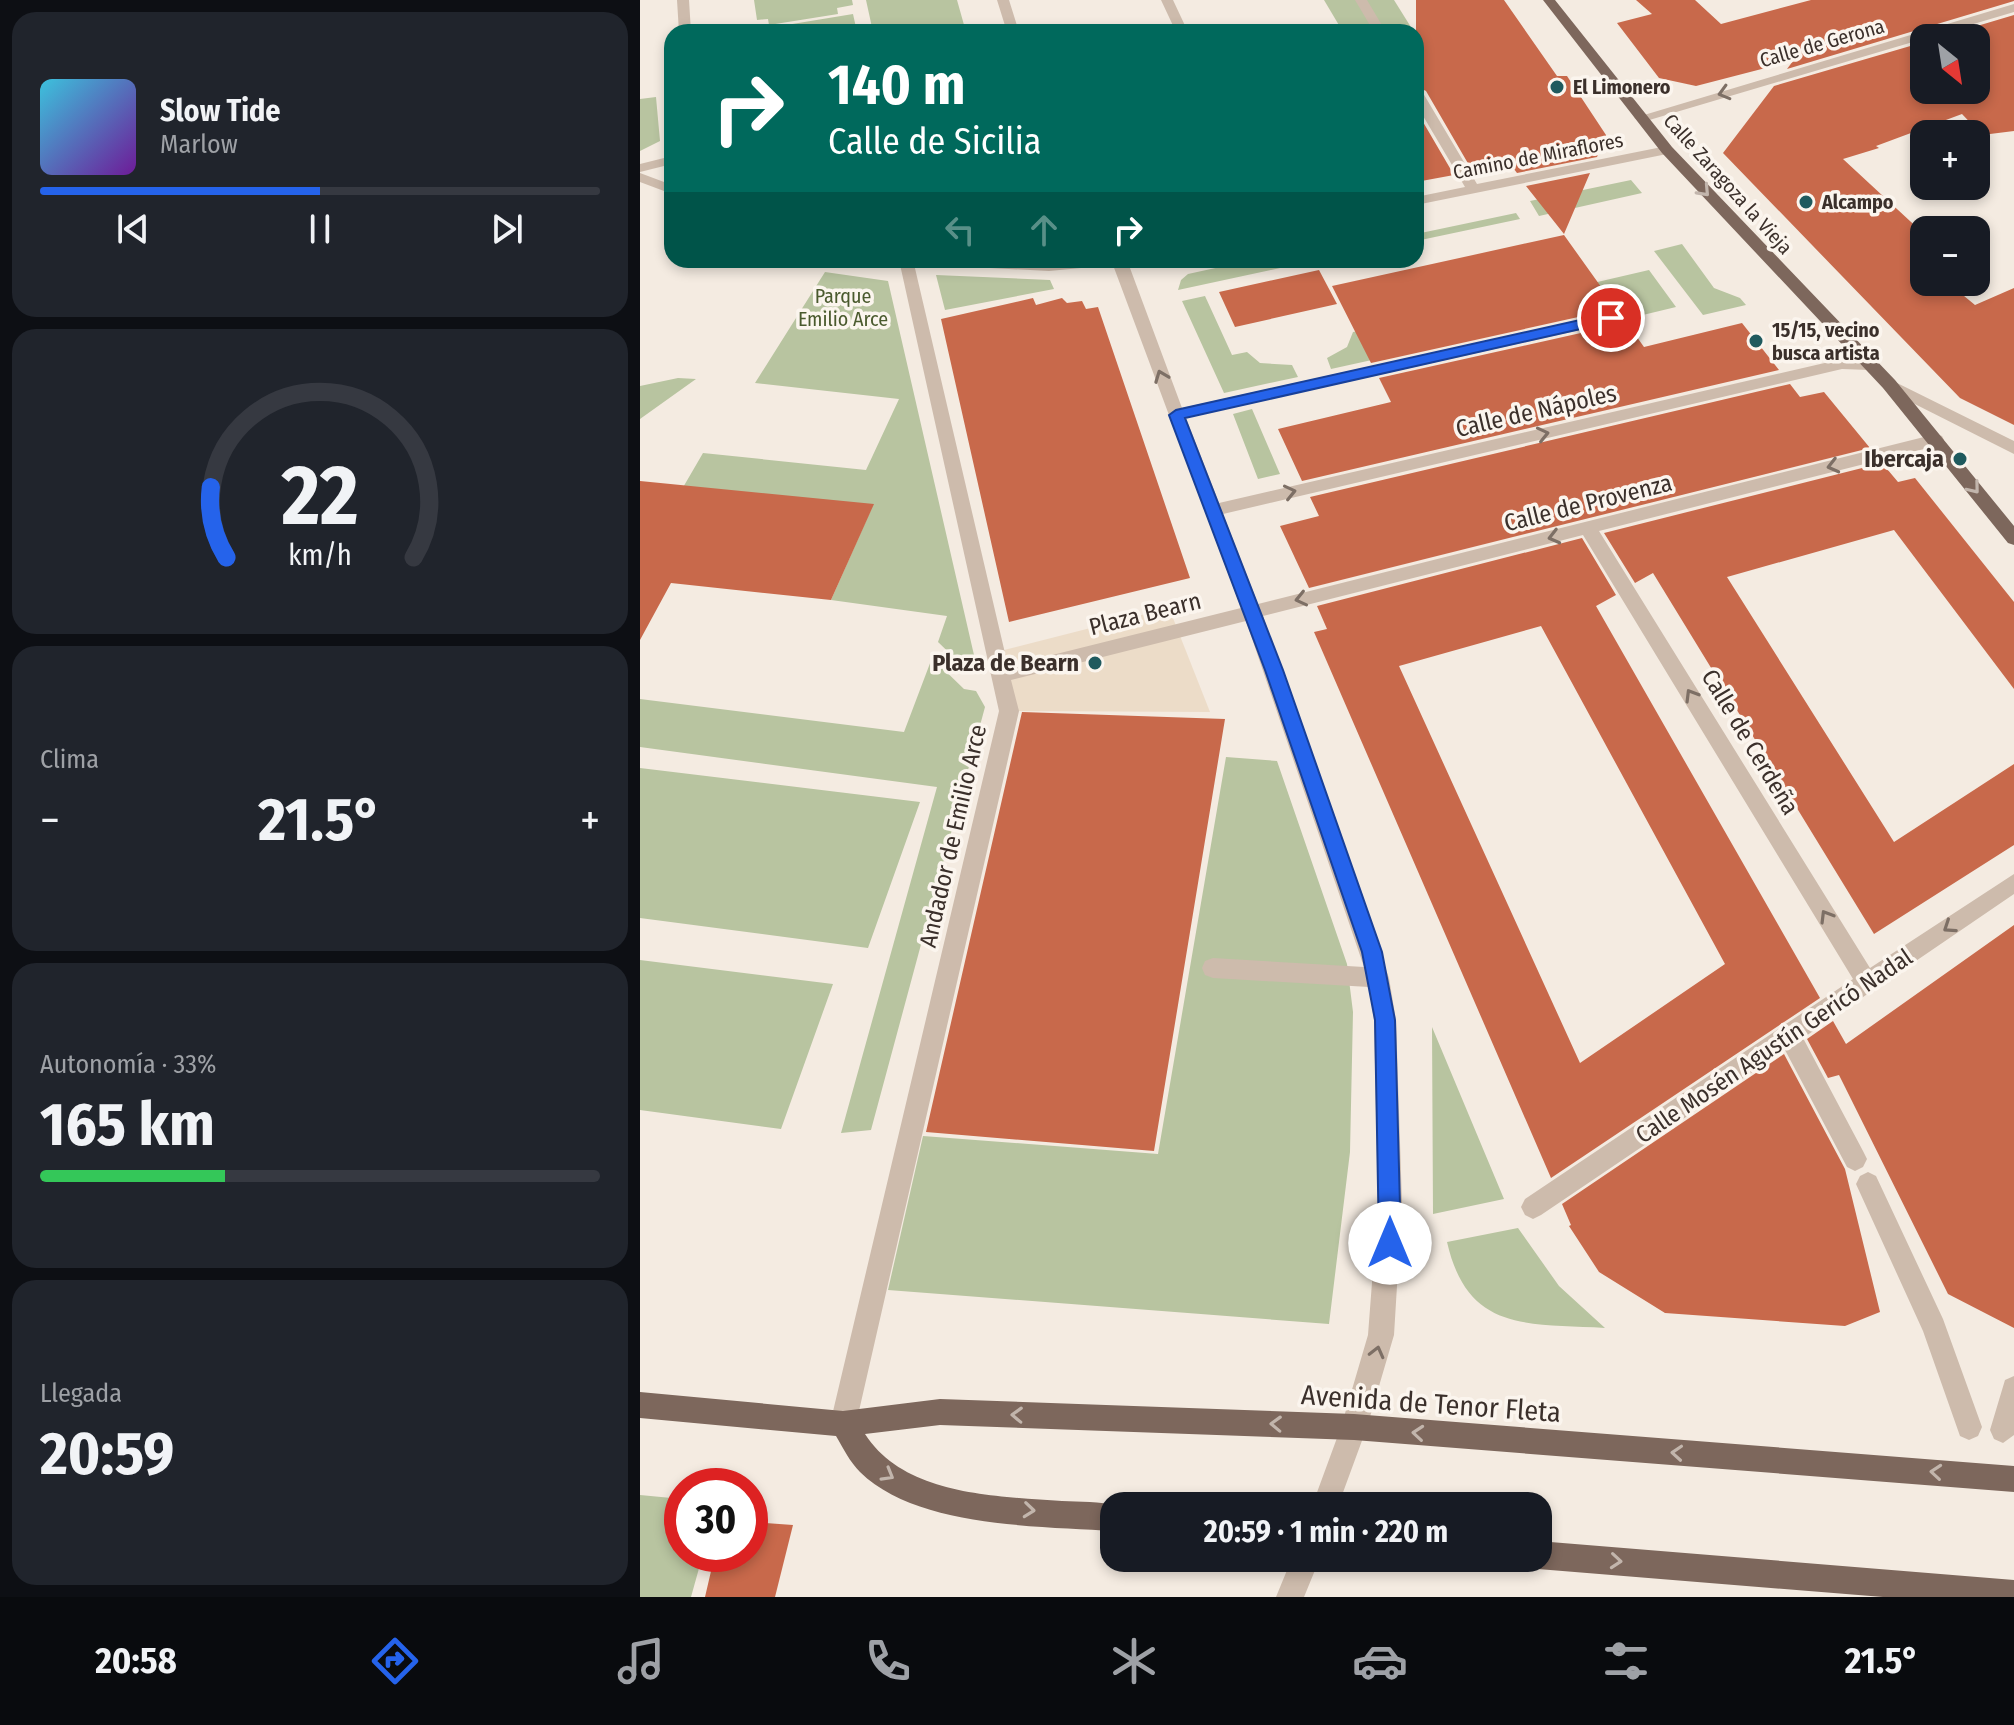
<!DOCTYPE html>
<html lang="es">
<meta charset="utf-8">
<style>
:root{--surface:#171b24;--page:#20242c;--text:#f1f3f6;--muted:#9ea1a6;--line:#363941;--accent:#2563eb}
body{margin:0;font-family:"Fira Sans Condensed",sans-serif;background:var(--page);color:var(--text);height:100vh;display:flex;flex-direction:column;font-size:30px;white-space:nowrap}
*{box-sizing:border-box;margin:0}
p{font-size:26px;color:var(--muted)}
.icon{flex:none;width:44px;height:44px;fill:none;stroke:currentColor;stroke-width:2;stroke-linecap:round;stroke-linejoin:round}
.map{position:relative;flex:1;overflow:hidden}
.details{display:flex;flex-direction:column;gap:12px;padding:12px;background:#0d0f14;width:640px}
.details>*{flex:none}
.hud{position:absolute;left:24px;top:24px;width:760px;height:244px;border-radius:24px;box-shadow:0 4px 12px #0003;background:#00695c;color:#fff;overflow:hidden}
.needle{width:52px;rotate:150deg}
.buttons{position:absolute;left:1270px;top:24px;display:grid;gap:16px}
.buttons a{display:grid;place-items:center;width:80px;height:80px;border-radius:16px;background:var(--surface);box-shadow:0 4px 12px #0003;font-size:40px}
.speed{position:absolute;left:24px;top:1468px;display:flex;gap:16px;font-size:40px;font-weight:700;text-align:center}
.speed>*{display:grid;place-content:center;width:104px;height:104px;border-radius:50%;background:var(--surface);box-shadow:0 4px 12px #0003;line-height:1}
.speed .limit{border:12px solid #d22;background:#fff;color:#111}
.pin{position:absolute;display:grid;place-items:center;width:68px;height:68px;color:#fff;margin:-34px;border:4px solid #fff;border-radius:50%;box-shadow:0 2px 8px #0007}
.me{position:absolute;width:88px;margin:-44px;rotate:0deg;stroke-linejoin:round;filter:drop-shadow(0 0 6px #0008)}
.turn{display:flex;align-items:center;gap:28px;height:168px;padding:0 32px;font-size:36px}
.turn .icon{width:104px;height:104px;stroke-width:2.5}
.turn b{display:block;font-size:56px;line-height:68px}
.lanes{display:flex;align-items:center;height:76px;padding:0 32px;background:#0003;justify-content:center;gap:40px;direction:ltr}
.lanes .off{opacity:.35}
.big{font-size:60px;font-weight:700;line-height:1.1}
.details .widget{flex:1;display:flex;flex-direction:column;justify-content:center;gap:12px;min-width:0;padding:0 28px;border-radius:24px;background:var(--page)}
.details .dial{align-items:center;gap:0}
.dial svg{height:208px;overflow:visible;fill:none;stroke:var(--line);stroke-width:7;stroke-linecap:round;text-anchor:middle}
.dial text{fill:var(--text);stroke:none}
.song{display:flex;align-items:center;gap:24px}
.cover{width:96px;height:96px;border-radius:12px;background:linear-gradient(135deg,hsl(190 70% 55%),hsl(280 70% 35%))}
.played{height:8px;border-radius:4px;background:linear-gradient(90deg,var(--accent) 50%,var(--line) 50%)}
.keys{display:flex;justify-content:space-around;direction:ltr}
.heat{display:flex;justify-content:space-between;align-items:center;font-size:44px;direction:ltr}
.charge{height:12px;border-radius:6px;background:linear-gradient(90deg,#34c759 33%,var(--line) 0)}
.trip{position:absolute;left:460px;top:1492px;width:452px;height:80px;border-radius:24px;background:var(--surface);box-shadow:0 4px 12px #0003;font-weight:700;line-height:80px;text-align:center}
.tab-bar{display:flex;height:128px;justify-content:space-around;align-items:center;background:#090b0e;color:var(--muted)}
.tab-bar .icon{width:56px;height:56px}
.tab-bar .on{color:var(--accent)}
.tab-bar b{font-size:36px;color:var(--text)}
main{display:flex;flex:1;min-height:0}
.map>svg:first-child{display:block}
.green{fill:#b8c4a0}
.plaza{fill:#ecdcc8}
.building{fill:#c8694b;fill-rule:evenodd}
.lines{fill:none;stroke-linecap:round;stroke-linejoin:round}
.minor{fill:#cdbbac;fill-rule:evenodd}
.major{fill:#7d675c;fill-rule:evenodd}
.oneway{stroke:#7d6f65}
.oneway2{stroke:#c2b5ac}
.route{fill:#2563eb;stroke:#184099;stroke-width:2}
.poi-dot{fill:#1f5a5e;stroke:#fbf5ee;stroke-width:3}
.labels{text-anchor:middle;stroke-width:7;stroke-linejoin:round;paint-order:stroke}
.far-street-label{font-size:20px;fill:#3b302b;stroke:#fbf5ee}
.far-poi-label{font-size:20px;font-weight:bold;fill:#3b302b;stroke:#fbf5ee;text-anchor:start}
.far-park-label{font-size:20px;fill:#4a5a2e;stroke:#fbf5ee}
.street-label{font-size:24px;fill:#3b302b;stroke:#fbf5ee}
.poi-label{font-size:24px;font-weight:bold;fill:#3b302b;stroke:#fbf5ee;text-anchor:end}
.near-street-label{font-size:28px;fill:#3b302b;stroke:#fbf5ee}
</style>
<main>
<section class="details">
<div class="widget">
<div class="song"><i class="cover"></i><div><b>Slow Tide</b><p>Marlow</p></div></div>
<div class="played"></div>
<div class="keys"><svg class="icon" aria-label="previous" viewBox="0 0 24 24"><path d="M18 5L8 12l10 7zM5 5v14"/></svg><svg class="icon" aria-label="pause" viewBox="0 0 24 24"><path d="M8 5v14M16 5v14"/></svg><svg class="icon" aria-label="next" viewBox="0 0 24 24"><path d="M6 5l10 7-10 7zM19 5v14"/></svg></div>
</div>
<div class="widget dial"><svg viewBox="0 0 100 80">
<path d="M14 69A42 42 0 1 1 86 69"/>
<path d="M14 69A42 42 0 0 1 8 42" stroke="#2563eb"/>
<text x="50" y="56" font-size="32" font-weight="700">22</text>
<text x="50" y="72" font-size="11">km/h</text>
</svg></div>
<div class="widget"><p>Clima</p>
<div class="heat"><a>−</a><b class="big">21.5°</b><a>+</a></div>
</div>
<div class="widget"><p>Autonomía · 33%</p><b class="big">165 km</b><div class="charge"></div></div>
<div class="widget"><p>Llegada</p><b class="big">20:59</b></div>
</section>
<div class="map">
<svg width="1374" height="1597" viewBox="0 0 1374 1597">
<rect width="100%" height="100%" fill="#f4ebe1"/>
<path class="green" d="M 114,0 L 212,0 L 213,5 L 197,8 L 198,14 L 129,25 L 128,19 L 117,20 Z
M 226,0 L 317,0 L 326,32 L 233,32 Z
M 684,0 L 754,0 L 774,32 L 703,32 Z
M 213,14 L 217,32 L 109,32 L 109,31 Z
M 16,97 L 20,141 L 0,151 L 0,99 Z
M 991,180 L 1002,193 L 899,216 L 890,201 Z
M 876,213 L 880,219 L 776,241 L 776,234 Z
M 1042,244 L 1074,288 L 1100,298 L 1106,305 L 1063,315 L 1014,251 Z
M 612,260 L 677,260 L 538,290 L 541,280 L 548,274 Z
M 1009,270 L 1036,307 L 978,321 L 953,283 Z
M 185,272 L 248,281 L 334,655 L 329,672 L 298,642 L 307,616 L 191,600 L 233,505 L 38,496 L 63,453 L 226,470 L 259,399 L 115,383 Z
M 296,275 L 410,280 L 414,289 L 305,310 Z
M 565,296 L 592,355 L 607,352 L 620,363 L 652,365 L 658,377 L 584,393 L 542,301 Z
M 727,329 L 741,358 L 691,369 L 687,358 L 707,347 L 713,332 Z
M 38,378 L 56,379 L 0,419 L 0,386 Z
M 612,409 L 640,474 L 618,479 L 593,414 Z
M 292,658 L 324,689 L 336,691 L 345,707 L 231,1130 L 201,1133 L 297,787 L 0,747 L 0,699 L 264,732 Z
M 586,757 L 637,761 L 707,964 L 713,1012 L 710,1152 L 689,1324 L 248,1290 L 283,1136 L 518,1154 Z
M 0,768 L 280,802 L 228,948 L 0,918 Z
M 0,960 L 193,984 L 141,1129 L 0,1110 Z
M 792,1027 L 864,1199 L 793,1214 Z
M 878,1228 L 919,1286 L 965,1328 C 890,1323 828,1334 807,1242 Z
M 0,1495 L 42,1499 L 42,1554 L 63,1554 L 51,1597 L 0,1597 Z"/>
<path class="plaza" d="M 529,608 L 570,712 L 369,711 L 356,652 Z"/>
<path class="building" d="M 776,0 L 864,0 L 917,76 L 927,76 L 966,135 L 957,157 L 877,173 L 871,165 L 833,172 L 786,91 L 776,86 Z
M 996,0 L 1055,0 L 1081,24 L 1171,0 L 1374,0 L 1374,1 L 1147,69 L 1153,61 L 1056,86 L 1019,78 L 977,23 L 1012,14 Z
M 1374,15 L 1374,131 L 1342,135 L 1322,114 L 1236,146 L 1239,148 L 1203,159 L 1284,234 L 1284,282 L 1307,282 L 1335,305 L 1374,288 L 1374,425 L 1320,398 L 1083,153 L 1134,86 L 1284,42 L 1284,90 L 1336,90 L 1336,38 L 1297,38 Z
M 776,110 L 814,175 L 776,182 Z
M 950,173 L 924,234 L 886,186 Z
M 924,235 L 1004,347 L 1102,323 L 1139,370 L 662,481 L 638,429 L 751,402 L 739,378 L 972,326 L 982,319 L 970,310 L 731,363 L 692,286 Z
M 679,270 L 697,304 L 595,327 L 579,292 Z
M 393,298 L 396,305 L 422,298 L 427,303 L 442,301 L 446,309 L 458,307 L 550,578 L 369,622 L 301,319 Z
M 1150,384 L 1160,397 L 1184,392 L 1230,448 L 669,588 L 640,526 L 679,516 L 670,497 Z
M 1242,463 L 1258,482 L 1275,478 L 1374,602 L 1374,689 L 1254,530 L 1087,577 L 1254,842 L 1374,764 L 1374,845 L 1234,934 L 1013,573 L 995,583 L 964,533 Z
M 0,481 L 234,504 L 191,600 L 31,583 L 0,640 Z
M 942,538 L 976,595 L 956,606 L 1180,998 L 911,1178 L 674,632 L 687,629 L 677,606 ZM 901,626 L 1085,964 L 940,1063 L 759,666 Z
M 382,712 L 585,719 L 514,1151 L 286,1132 Z
M 1374,925 L 1374,1328 L 1308,1294 L 1199,1075 L 1188,1078 L 1167,1039 L 1193,1021 L 1206,1044 Z
M 1144,1054 L 1205,1169 L 1240,1312 L 1205,1326 L 1025,1313 L 959,1272 L 929,1226 L 931,1225 L 922,1204 Z
M 110,1522 L 153,1525 L 135,1597 L 65,1597 L 75,1554 L 110,1554 Z"/>
<g class="lines">
<path class="minor" d="M 37,0 L 49,0 L 51,32 L 39,32 Z
M 357,0 L 369,0 L 379,32 L 367,32 Z
M 521,0 L 533,0 L 548,32 L 536,32 Z
M 715,0 L 727,0 L 746,32 L 734,32 Z
M 1374,4 L 1374,12 L 1006,121 L 994,118 Z
M 776,89 L 783,93 L 837,184 L 1027,146 L 1034,150 L 1027,154 L 776,205 L 776,197 L 825,187 L 776,104 Z
M 32,156 L 32,164 L 0,172 L 0,164 Z
M 0,173 L 32,185 L 32,194 L 0,182 Z
M 259,260 L 487,260 L 542,408 L 971,313 L 979,318 L 971,323 L 546,418 L 579,503 L 1202,359 L 1235,361 L 1237,365 L 1229,370 L 1202,369 L 583,514 L 618,604 L 1296,434 L 1302,436 L 1304,440 L 1296,446 L 959,531 L 1230,968 L 1374,874 L 1374,894 L 1163,1038 L 1223,1151 L 1227,1159 L 1223,1167 L 1215,1171 L 1207,1167 L 1145,1050 L 901,1215 L 893,1219 L 885,1215 L 881,1207 L 885,1199 L 1213,979 L 943,535 L 623,616 L 749,978 L 756,1020 L 762,1204 L 754,1335 L 727,1427 L 698,1506 L 672,1506 L 701,1427 L 728,1335 L 738,1204 L 734,1020 L 729,987 L 573,978 L 565,975 L 562,968 L 565,961 L 573,958 L 724,967 L 606,621 L 371,680 L 379,711 L 216,1424 L 212,1433 L 203,1437 L 194,1433 L 190,1424 L 359,711 ZM 274,264 L 409,271 L 473,265 L 601,608 L 368,666 Z
M 1249,379 L 1374,441 L 1374,454 L 1243,388 L 1243,380 Z
M 1228,1172 L 1236,1176 L 1303,1319 L 1342,1427 L 1338,1436 L 1329,1440 L 1320,1436 L 1283,1331 L 1216,1184 L 1220,1176 Z
M 1374,1376 L 1374,1435 L 1363,1443 L 1354,1439 L 1350,1430 L 1365,1380 Z
M 652,1558 L 680,1558 L 664,1597 L 636,1597 Z"/>
<path class="major" d="M 903,0 L 915,0 L 1032,147 L 1255,380 L 1374,526 L 1374,545 L 1368,543 L 1243,388 L 1022,153 Z
M 0,1392 L 203,1411 L 300,1399 L 714,1414 L 1374,1466 L 1374,1492 L 714,1440 L 300,1425 L 225,1434 C 265,1496 356,1496 422,1501 C 440,1502 460,1501 477,1506 L 474,1506 L 474,1531 C 399,1526 277,1528 220,1472 C 210,1462 203,1448 196,1436 L 0,1418 Z
M 898,1541 L 1374,1580 L 1374,1597 L 1243,1597 L 898,1569 L 888,1565 L 886,1558 L 898,1558 Z"/>
</g>
<defs><path id="oneway-chevron" d="M-2-3.5L2.5 0L-2 3.5" fill="none" stroke-width="1.6" stroke-linecap="round" stroke-linejoin="round" transform="scale(2)"/></defs>
<g class="oneway">
<use href="#oneway-chevron" transform="translate(1084 93) rotate(164)"/>
<use href="#oneway-chevron" transform="translate(521 376) rotate(-111)"/>
<use href="#oneway-chevron" transform="translate(903 434) rotate(-13)"/>
<use href="#oneway-chevron" transform="translate(1193 466) rotate(166)"/>
<use href="#oneway-chevron" transform="translate(650 492) rotate(-13)"/>
<use href="#oneway-chevron" transform="translate(914 537) rotate(166)"/>
<use href="#oneway-chevron" transform="translate(661 599) rotate(167)"/>
<use href="#oneway-chevron" transform="translate(1051 695) rotate(-121)"/>
<use href="#oneway-chevron" transform="translate(1186 916) rotate(-121)"/>
<use href="#oneway-chevron" transform="translate(1309 927) rotate(146)"/>
<use href="#oneway-chevron" transform="translate(737 1352) rotate(-76)"/>
</g>
<g class="oneway2">
<use href="#oneway-chevron" transform="translate(1064 191) rotate(47)"/>
<use href="#oneway-chevron" transform="translate(1334 488) rotate(51)"/>
<use href="#oneway-chevron" transform="translate(377 1415) rotate(-178)"/>
<use href="#oneway-chevron" transform="translate(636 1424) rotate(-178)"/>
<use href="#oneway-chevron" transform="translate(778 1433) rotate(-175)"/>
<use href="#oneway-chevron" transform="translate(1037 1453) rotate(-176)"/>
<use href="#oneway-chevron" transform="translate(1296 1472) rotate(-175)"/>
<use href="#oneway-chevron" transform="translate(248 1475) rotate(30)"/>
<use href="#oneway-chevron" transform="translate(389 1510) rotate(6)"/>
<use href="#oneway-chevron" transform="translate(976 1561) rotate(5)"/>
</g>
<path class="route" d="M 971,313 L 978,318 L 976,321 L 545,418 L 643,670 L 742,952 L 755,1020 L 761,1243 L 758,1251 L 750,1254 L 742,1251 L 739,1243 L 735,1020 L 722,952 L 625,670 L 529,415 L 536,410 Z"/>
<g class="poi-dot">
<circle cx="917" cy="87" r="8"/>
<circle cx="1166" cy="202" r="8"/>
<circle cx="1116" cy="341" r="8"/>
<circle cx="1320" cy="459" r="8"/>
<circle cx="455" cy="663" r="8"/>
</g>
<g class="labels">
<g class="far-street-label">
<text transform="translate(1182 43) rotate(-16)" y="7">Calle de Gerona</text>
<text transform="translate(898 156) rotate(-11)" y="7">Camino de Miraflores</text>
<text transform="translate(1088 184) rotate(48)" y="7">Calle Zaragoza la Vieja</text>
</g>
<g class="far-poi-label">
<text x="933" y="94">El Limonero</text>
<text x="1182" y="209">Alcampo</text>
<text x="1132" y="337">15/15, vecino<tspan x="1132" dy="23">busca artista</tspan></text>
</g>
<g class="far-park-label">
<text x="203" y="303">Parque<tspan x="203" dy="23">Emilio Arce</tspan></text>
</g>
<g class="street-label">
<text transform="translate(896 411) rotate(-13)" y="8">Calle de Nápoles</text>
<text transform="translate(948 503) rotate(-14)" y="8">Calle de Provenza</text>
<text transform="translate(505 614) rotate(-14)" y="8">Plaza Bearn</text>
<text transform="translate(1110 742) rotate(59)" y="8">Calle de Cerdeña</text>
<text transform="translate(313 836) rotate(-77)" y="8">Andador de Emilio Arce</text>
<text transform="translate(1134 1046) rotate(-34)" y="8">Calle Mosén Agustín Gericó Nadal</text>
</g>
<g class="poi-label">
<text x="1304" y="467">Ibercaja</text>
<text x="439" y="671">Plaza de Bearn</text>
</g>
<g class="near-street-label">
<text transform="translate(791 1403) rotate(4)" y="10">Avenida de Tenor Fleta</text>
</g>
</g>
</svg>
<div class="buttons">
<a><svg class="needle" viewBox="-14 -14 28 28"><path d="M0-13l5 13h-10z" fill="#e53935"/><path d="M0 13l5-13h-10z" fill="#9ea1a6"/></svg></a>
<a>+</a>
<a>−</a>
</div>
<div class="speed"><div class="limit">30</div></div>
<div class="pin" style="left:971px;top:318px;background:#d93025"><svg class="icon" aria-label="arrive" viewBox="0 0 24 24"><path d="M6 21V4h12l-3 4 3 4H6"/></svg></div>
<svg class="me" style="left:750px;top:1243px" viewBox="-20 -20 40 40"><circle r="19" fill="#fff"/><path d="M0-13L10 11 0 6-10 11z" fill="#2563eb"/></svg>
<div class="trip">20:59 · 1 min · 220 m</div>
<div class="hud">
<div class="turn"><svg class="icon" aria-label="right" viewBox="0 0 24 24"><path d="M7 20v-9h11M14 6l5 5-5 5"/></svg><div><b>140 m</b>Calle de Sicilia</div></div>
<div class="lanes"><svg class="icon off" aria-label="left" viewBox="0 0 24 24"><path d="M17 20v-9H6M10 6l-5 5 5 5"/></svg><svg class="icon off" aria-label="ahead" viewBox="0 0 24 24"><path d="M12 20V5M6 11l6-6 6 6"/></svg><svg class="icon" aria-label="right" viewBox="0 0 24 24"><path d="M7 20v-9h11M14 6l5 5-5 5"/></svg></div>
</div>
</div>
</main>
<nav class="tab-bar">
<b>20:58</b>
<svg class="icon on" aria-label="directions" viewBox="0 0 24 24"><path d="M12 3l9 9-9 9-9-9zM9 14v-3h6M13 9l2 2-2 2"/></svg>
<svg class="icon" aria-label="music" viewBox="0 0 24 24"><path d="M9 18V5l10-2v13"/><circle cx="6" cy="18" r="3"/><circle cx="16" cy="16" r="3"/></svg>
<svg class="icon" aria-label="phone" viewBox="0 0 24 24"><path d="M5 4h4l2 5-3 2q2 4 5 5l2-3 5 2v4C11 20 4 13 5 4z"/></svg>
<svg class="icon" aria-label="climate" viewBox="0 0 24 24"><path d="M12 3v18M4 7l16 10M4 17L20 7"/></svg>
<svg class="icon" aria-label="car" viewBox="0 0 24 24"><path d="M5 17H2v-5l4-1 3-4h7l3 4 3 1v5h-3M9 17h6M6 11h13"/><circle cx="7" cy="17" r="2"/><circle cx="17" cy="17" r="2"/></svg>
<svg class="icon" aria-label="filters" viewBox="0 0 24 24"><path d="M4 7h16M4 17h16"/><circle cx="9" cy="7" r="2"/><circle cx="15" cy="17" r="2"/></svg>
<b>21.5°</b>
</nav>
